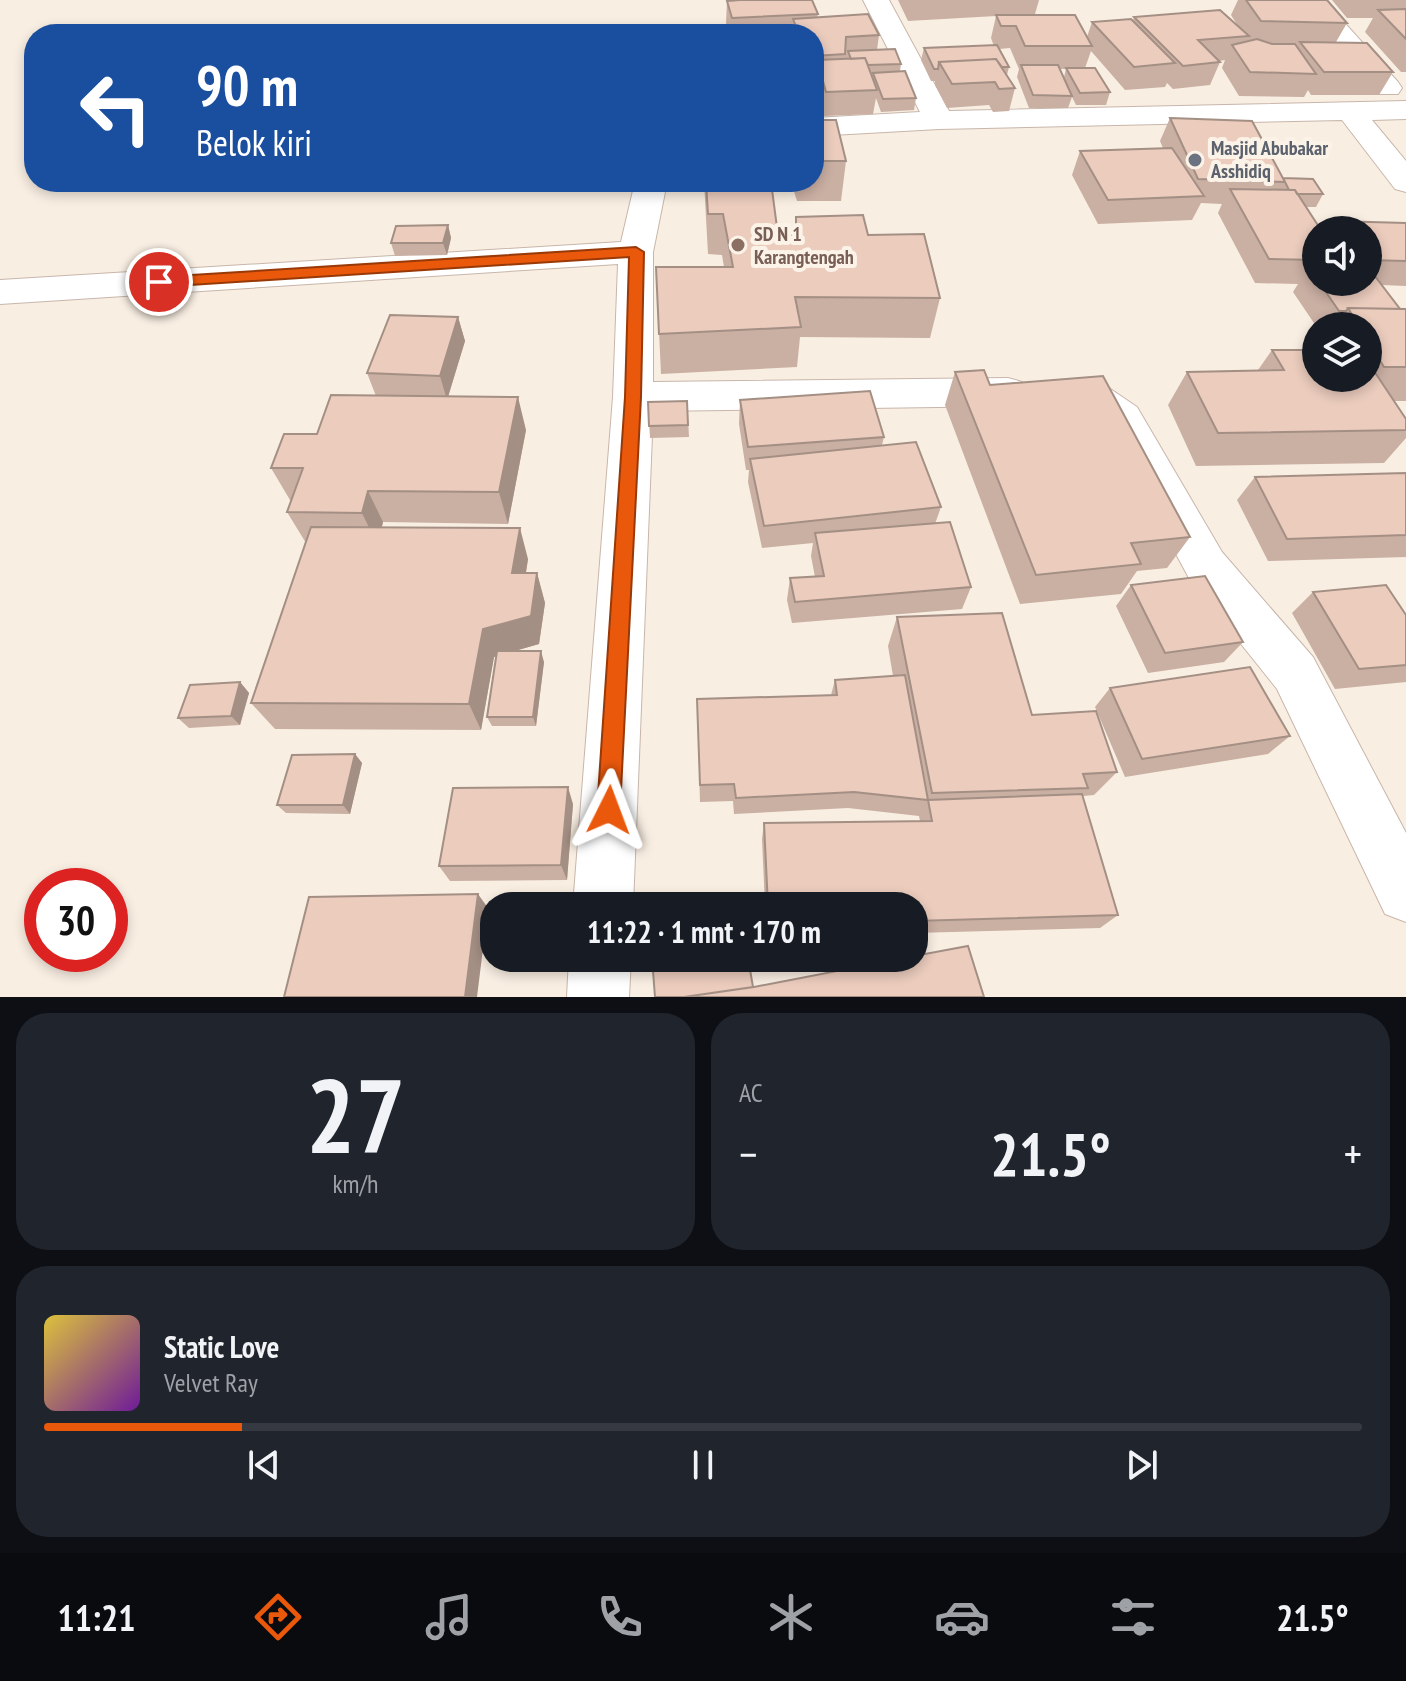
<!DOCTYPE html>
<html lang="id">
<meta charset="utf-8">
<style>
:root{--surface:#171b24;--page:#20242c;--text:#f1f3f6;--muted:#9ea1a6;--line:#363941;--accent:#ea580c}
body{margin:0;font-family:"PT Sans Narrow",sans-serif;background:var(--page);color:var(--text);height:100vh;display:flex;flex-direction:column;font-size:30px;white-space:nowrap}
*{box-sizing:border-box;margin:0}
p{font-size:26px;color:var(--muted)}
.icon{flex:none;width:44px;height:44px;fill:none;stroke:currentColor;stroke-width:2;stroke-linecap:round;stroke-linejoin:round}
.map{position:relative;height:997px;overflow:hidden}
.panel{display:flex;flex-direction:column;gap:16px;padding:16px;background:#0d0f14;flex:1}
.panel>*{flex:none}
.hud{position:absolute;left:24px;top:24px;width:800px;height:168px;border-radius:32px;box-shadow:0 4px 12px #0003;background:#1a4fa0;color:#fff;overflow:hidden}
.buttons{position:absolute;left:1302px;top:216px;display:grid;gap:16px}
.buttons a{display:grid;place-items:center;width:80px;height:80px;border-radius:50%;background:var(--surface);box-shadow:0 4px 12px #0003;font-size:40px}
.speed{position:absolute;left:24px;top:868px;display:flex;gap:16px;font-size:40px;font-weight:700;text-align:center}
.speed>*{display:grid;place-content:center;width:104px;height:104px;border-radius:50%;background:var(--surface);box-shadow:0 4px 12px #0003;line-height:1}
.speed .limit{border:12px solid #d22;background:#fff;color:#111}
.pin{position:absolute;display:grid;place-items:center;width:68px;height:68px;color:#fff;margin:-34px;border:4px solid #fff;border-radius:50%;box-shadow:0 2px 8px #0007}
.me{position:absolute;width:88px;margin:-44px;rotate:3deg;stroke-linejoin:round;filter:drop-shadow(0 0 6px #0008)}
.turn{display:flex;align-items:center;gap:28px;height:168px;padding:0 40px;font-size:36px}
.turn .icon{width:104px;height:104px;stroke-width:2.5}
.turn b{display:block;font-size:56px;line-height:68px}
.big{font-size:60px;font-weight:600;line-height:1.1}
.panel .tile{flex:1;display:flex;flex-direction:column;justify-content:center;gap:12px;min-width:0;padding:0 28px;border-radius:32px;background:var(--page)}
.panel .dial{align-items:center;gap:0}
.dial b{font-size:104px;line-height:1}
.song{display:flex;align-items:center;gap:24px}
.cover{width:96px;height:96px;border-radius:12px;background:linear-gradient(135deg,hsl(50 70% 55%),hsl(280 70% 35%))}
.played{height:8px;border-radius:4px;background:linear-gradient(90deg,var(--accent) 15%,var(--line) 15%)}
.keys{display:flex;justify-content:space-around;direction:ltr}
.heat{display:flex;justify-content:space-between;align-items:center;font-size:44px;direction:ltr}
.panel .tiles{flex:1;display:grid;gap:16px;grid-template-columns:1fr 1fr}
.tile:last-child{grid-column:span 2}
.trip{position:absolute;left:480px;top:892px;width:448px;height:80px;border-radius:32px;background:var(--surface);box-shadow:0 4px 12px #0003;font-weight:600;line-height:80px;text-align:center}
.dock{display:flex;height:128px;justify-content:space-around;align-items:center;background:#090b0e;color:var(--muted)}
.dock .icon{width:56px;height:56px}
.dock .active{color:var(--accent)}
.dock b{font-size:36px;color:var(--text)}
.map>svg:first-child{display:block}
.lines{fill:none;stroke-linecap:round;stroke-linejoin:round}
.minor-casing{stroke:#c8b6ab;stroke-width:2}
.minor{fill:#fff;fill-rule:evenodd}
.wall{fill:#caafa3;fill-rule:evenodd}
.shaded-wall{fill:#a48f84}
.building{fill:#ebccbd;stroke:#a48f84;stroke-width:2}
.route{fill:#ea580c;stroke:#983908;stroke-width:2}
.worship-dot{fill:#6b7280;stroke:#fcf3e8;stroke-width:3}
.education-dot{fill:#8d6e63;stroke:#fcf3e8;stroke-width:3}
.labels{text-anchor:middle;stroke-width:8;stroke-linejoin:round;paint-order:stroke}
.far-worship-label{font-size:20px;font-weight:bold;fill:#5b616d;stroke:#fcf3e8;text-anchor:start}
.far-education-label{font-size:20px;font-weight:bold;fill:#785e54;stroke:#fcf3e8;text-anchor:start}
</style>
<div class="map">
<svg width="1406" height="997" viewBox="0 0 1406 997">
<rect width="100%" height="100%" fill="#f9eee2"/>
<g class="lines">
<g class="minor-casing">
<path id="minor" d="M 863,0 L 889,0 L 949,111 L 1406,101 L 1406,119 L 1372,120 L 1406,161 L 1406,192 L 1395,189 L 1342,120 L 939,129 L 814,136 L 814,118 L 920,112 Z
M 1297,0 L 1324,0 L 1398,82 L 1402,88 L 1398,94 L 1378,94 Z
M 635,182 L 667,182 L 653,252 L 653,382 L 1008,378 L 1022,382 L 1028,392 L 1022,402 L 1008,406 L 653,411 L 633,906 L 573,906 L 613,397 L 618,264 L 0,304 L 0,280 L 621,242 Z
M 1092,382 L 1106,386 L 1137,407 L 1222,552 L 1313,657 L 1406,833 L 1406,922 L 1385,914 L 1277,689 L 1190,580 L 1108,428 L 1078,406 L 1072,396 L 1078,386 Z
M 569,958 L 631,958 L 629,997 L 567,997 Z"/>
</g>
<use href="#minor" class="minor"/>
</g>
<path class="wall" d="M 898,0 L 1039,0 L 1035,14 L 1016,15 L 1087,37 L 1092,22 L 1133,21 L 1134,17 L 1238,26 L 1231,15 L 1238,0 L 1327,0 L 1347,23 L 1336,42 L 1393,72 L 1379,95 L 1311,95 L 1308,90 L 1304,97 L 1239,96 L 1222,68 L 1225,60 L 1219,61 L 1220,62 L 1210,85 L 1173,89 L 1167,83 L 1165,87 L 1125,90 L 1091,51 L 1085,68 L 1110,92 L 1106,105 L 1076,105 L 1072,97 L 1068,108 L 1029,108 L 1017,77 L 1019,69 L 1010,48 L 999,49 L 1009,67 L 1007,75 L 1015,88 L 1009,111 L 993,112 L 989,105 L 947,108 L 935,85 L 935,81 L 931,81 L 921,60 L 924,48 L 994,46 L 991,38 L 996,16 L 908,21 ZM 1060,69 L 1066,69 L 1064,77 Z
M 1332,0 L 1406,0 L 1406,72 L 1401,72 L 1365,32 L 1373,18 L 1347,18 Z
M 727,1 L 818,14 L 817,17 L 879,35 L 877,50 L 901,64 L 900,71 L 916,98 L 914,110 L 881,112 L 876,98 L 873,114 L 824,116 L 814,83 L 814,34 L 730,34 L 726,23 Z
M 1170,118 L 1283,178 L 1323,194 L 1316,207 L 1305,207 L 1316,230 L 1316,282 L 1368,282 L 1368,230 L 1328,230 L 1334,221 L 1406,223 L 1406,286 L 1382,285 L 1400,309 L 1406,309 L 1406,401 L 1394,401 L 1406,419 L 1406,438 L 1384,463 L 1196,466 L 1168,405 L 1187,372 L 1258,370 L 1272,350 L 1316,378 L 1368,378 L 1368,326 L 1316,326 L 1293,292 L 1298,284 L 1255,283 L 1218,213 L 1222,204 L 1201,203 L 1192,220 L 1098,224 L 1072,175 L 1080,151 L 1163,148 L 1160,141 Z
M 814,120 L 846,161 L 841,201 L 797,201 L 791,182 L 814,182 Z
M 471,182 L 509,182 L 509,184 L 471,184 Z
M 568,182 L 609,182 L 609,188 L 569,189 Z
M 695,182 L 771,182 L 778,235 L 794,235 L 796,217 L 868,235 L 940,298 L 930,338 L 800,337 L 797,367 L 661,374 L 656,267 L 724,267 L 722,255 L 708,254 L 704,182 Z
M 448,225 L 451,238 L 447,255 L 395,256 L 391,243 Z
M 458,317 L 465,341 L 448,397 L 526,430 L 508,524 L 383,522 L 382,527 L 528,559 L 526,573 L 537,573 L 545,603 L 539,644 L 514,651 L 544,662 L 536,726 L 492,726 L 487,717 L 496,656 L 494,657 L 481,730 L 275,729 L 251,703 L 306,543 L 287,512 L 292,500 L 290,500 L 271,468 L 317,434 L 376,396 L 367,373 Z
M 955,372 L 990,385 L 1190,537 L 1167,568 L 1137,571 L 1121,594 L 1020,604 L 945,405 Z
M 740,400 L 884,437 L 882,445 L 941,507 L 935,524 L 971,587 L 962,609 L 792,623 L 787,600 L 790,578 L 815,577 L 811,556 L 813,543 L 762,548 L 748,482 L 749,470 L 746,470 L 739,424 Z
M 687,401 L 689,437 L 650,438 L 648,402 Z
M 1406,473 L 1406,557 L 1268,561 L 1237,500 L 1255,477 Z
M 1131,585 L 1243,642 L 1224,662 L 1148,673 L 1116,606 Z
M 1313,592 L 1406,615 L 1406,682 L 1335,689 L 1292,613 Z
M 897,617 L 1032,715 L 1117,772 L 1094,795 L 1083,796 L 1118,915 L 1100,928 L 914,933 L 914,906 L 765,906 L 762,839 L 764,823 L 920,821 L 919,816 L 848,808 L 734,814 L 733,801 L 700,802 L 697,699 L 831,695 L 835,680 L 893,676 L 888,646 Z
M 240,682 L 249,693 L 240,725 L 189,728 L 178,718 Z
M 1110,688 L 1290,736 L 1268,754 L 1125,777 L 1095,707 Z
M 355,754 L 362,763 L 350,814 L 286,813 L 277,805 Z
M 573,804 L 567,880 L 450,881 L 439,866 Z"/>
<path class="shaded-wall" d="M 448,225 L 451,238 L 447,255 L 443,243 Z
M 458,317 L 465,341 L 447,400 L 440,376 Z
M 518,397 L 526,430 L 508,524 L 499,492 Z
M 368,491 L 383,522 L 377,544 L 362,513 Z
M 520,528 L 528,559 L 521,603 L 512,573 Z
M 537,573 L 545,603 L 539,644 L 494,657 L 481,730 L 469,704 L 483,629 Z
M 541,651 L 544,662 L 536,726 L 533,717 Z
M 240,682 L 249,693 L 240,725 L 231,716 Z
M 355,754 L 362,763 L 350,814 L 343,805 Z
M 568,787 L 573,804 L 567,880 L 561,865 Z
M 478,894 L 488,908 L 477,997 L 465,997 Z"/>
<path class="building" d="M 740,0 L 812,0 L 818,14 L 732,18 L 727,1 Z
M 1246,0 L 1327,0 L 1347,23 L 1261,21 Z
M 1406,9 L 1406,39 L 1378,10 Z
M 1220,10 L 1249,36 L 1198,40 L 1220,62 L 1183,66 L 1134,17 Z
M 868,14 L 879,35 L 846,37 L 845,54 L 814,56 L 814,34 L 799,34 L 793,19 Z
M 996,15 L 1075,15 L 1092,46 L 1025,46 L 1016,26 L 1001,26 Z
M 1131,19 L 1175,63 L 1134,67 L 1092,22 Z
M 1257,39 L 1272,44 L 1295,44 L 1316,74 L 1250,72 L 1232,45 Z
M 1300,42 L 1367,43 L 1393,72 L 1324,72 Z
M 997,45 L 1009,67 L 1002,67 L 996,59 L 939,62 L 938,69 L 934,69 L 924,48 Z
M 895,49 L 901,64 L 868,65 L 865,58 L 851,59 L 848,51 Z
M 865,58 L 877,90 L 826,92 L 817,60 Z
M 996,59 L 1015,88 L 999,89 L 995,82 L 952,84 L 939,62 Z
M 1021,65 L 1058,65 L 1072,96 L 1033,95 Z
M 1066,68 L 1095,68 L 1110,92 L 1080,93 Z
M 905,71 L 916,98 L 883,99 L 873,73 Z
M 1170,118 L 1252,121 L 1285,182 L 1198,179 Z
M 814,120 L 836,120 L 846,161 L 814,161 Z
M 1172,148 L 1204,196 L 1108,200 L 1080,151 Z
M 1283,178 L 1313,179 L 1323,194 L 1297,194 L 1295,190 L 1289,190 Z
M 706,182 L 771,182 L 778,235 L 796,235 L 796,217 L 863,215 L 868,235 L 924,234 L 940,298 L 795,297 L 801,327 L 659,334 L 656,267 L 733,267 L 723,214 L 708,214 Z
M 1230,189 L 1295,190 L 1321,230 L 1316,230 L 1316,260 L 1269,259 Z
M 1334,221 L 1406,223 L 1406,261 L 1368,260 L 1368,230 L 1339,230 Z
M 448,225 L 443,243 L 391,243 L 396,226 Z
M 1309,267 L 1316,267 L 1316,278 Z
M 1368,267 L 1400,309 L 1348,308 L 1346,311 L 1339,311 L 1319,282 L 1368,282 Z
M 1348,308 L 1406,309 L 1406,367 L 1384,367 L 1368,341 L 1368,326 L 1359,326 Z
M 390,315 L 458,317 L 440,376 L 367,373 Z
M 1272,350 L 1316,350 L 1316,378 L 1368,378 L 1368,368 L 1372,368 L 1406,419 L 1406,430 L 1218,433 L 1187,372 L 1284,370 Z
M 984,370 L 990,385 L 1103,376 L 1190,537 L 1131,543 L 1141,564 L 1036,575 L 955,372 Z
M 870,391 L 884,437 L 748,447 L 740,400 Z
M 331,395 L 518,397 L 499,492 L 368,491 L 362,513 L 287,512 L 303,468 L 271,468 L 284,434 L 317,434 Z
M 687,401 L 688,425 L 649,426 L 648,402 Z
M 916,442 L 941,507 L 764,526 L 750,459 Z
M 1406,473 L 1406,535 L 1287,539 L 1255,477 Z
M 950,522 L 971,587 L 795,602 L 790,578 L 824,576 L 815,533 Z
M 311,527 L 520,528 L 512,573 L 537,573 L 531,616 L 483,629 L 469,704 L 251,703 Z
M 1205,576 L 1243,642 L 1165,653 L 1131,585 Z
M 1386,585 L 1406,615 L 1406,665 L 1359,669 L 1313,592 Z
M 1002,613 L 1032,715 L 1096,711 L 1117,772 L 1083,774 L 1088,788 L 932,793 L 897,617 Z
M 497,651 L 541,651 L 533,717 L 487,717 Z
M 1250,667 L 1290,736 L 1142,759 L 1110,688 Z
M 905,675 L 928,800 L 854,792 L 736,798 L 734,784 L 700,785 L 697,699 L 837,695 L 835,680 Z
M 240,682 L 231,716 L 178,718 L 190,685 Z
M 355,754 L 343,805 L 277,805 L 292,755 Z
M 568,787 L 561,865 L 439,866 L 453,788 Z
M 1082,794 L 1118,915 L 914,921 L 914,906 L 768,906 L 764,823 L 932,821 L 928,800 Z
M 739,893 L 741,906 L 647,906 L 647,905 Z
M 478,894 L 465,997 L 284,997 L 309,897 Z
M 968,946 L 984,997 L 684,997 L 754,987 L 904,958 L 914,958 L 914,956 Z
M 652,958 L 748,958 L 753,987 L 684,997 L 655,997 Z"/>
<path class="route" d="M 636,247 L 644,252 L 641,397 L 620,810 L 617,819 L 609,822 L 600,819 L 597,810 L 625,397 L 629,257 L 159,287 L 152,282 L 159,277 Z"/>
<circle class="worship-dot" cx="1195" cy="160" r="8"/>
<circle class="education-dot" cx="738" cy="245" r="8"/>
<g class="labels">
<g class="far-worship-label">
<text x="1211" y="155">Masjid Abubakar<tspan x="1211" dy="23">Asshidiq</tspan></text>
</g>
<g class="far-education-label">
<text x="754" y="241">SD N 1<tspan x="754" dy="23">Karangtengah</tspan></text>
</g>
</g>
</svg>
<div class="buttons">
<a><svg class="icon" aria-label="sound" viewBox="0 0 24 24"><path d="M4 9h4l5-4v14l-5-4H4zM17 9q2 3 0 6"/></svg></a>
<a><svg class="icon" aria-label="layers" viewBox="0 0 24 24"><path d="M12 4l9 5-9 5-9-5zM3 14l9 5 9-5"/></svg></a>
</div>
<div class="speed"><div class="limit">30</div></div>
<div class="pin" style="left:159px;top:282px;background:#d93025"><svg class="icon" aria-label="arrive" viewBox="0 0 24 24"><path d="M6 21V4h12l-3 4 3 4H6"/></svg></div>
<svg class="me" style="left:609px;top:810px" viewBox="-20 -20 40 40"><path d="M0-17L14 15 0 8-14 15z" fill="#ea580c" stroke="#fff" stroke-width="4"/></svg>
<div class="trip">11:22 · 1 mnt · 170 m</div>
<div class="hud">
<div class="turn"><svg class="icon" aria-label="left" viewBox="0 0 24 24"><path d="M17 20v-9H6M10 6l-5 5 5 5"/></svg><div><b>90 m</b>Belok kiri</div></div>
</div>
</div>
<section class="panel">
<div class="tiles">
<div class="tile dial"><b>27</b><p>km/h</p></div>
<div class="tile"><p>AC</p>
<div class="heat"><a>−</a><b class="big">21.5°</b><a>+</a></div>
</div>
<div class="tile">
<div class="song"><i class="cover"></i><div><b>Static Love</b><p>Velvet Ray</p></div></div>
<div class="played"></div>
<div class="keys"><svg class="icon" aria-label="previous" viewBox="0 0 24 24"><path d="M18 5L8 12l10 7zM5 5v14"/></svg><svg class="icon" aria-label="pause" viewBox="0 0 24 24"><path d="M8 5v14M16 5v14"/></svg><svg class="icon" aria-label="next" viewBox="0 0 24 24"><path d="M6 5l10 7-10 7zM19 5v14"/></svg></div>
</div>
</div>
</section>
<nav class="dock">
<b>11:21</b>
<svg class="icon active" aria-label="directions" viewBox="0 0 24 24"><path d="M12 3l9 9-9 9-9-9zM9 14v-3h6M13 9l2 2-2 2"/></svg>
<svg class="icon" aria-label="music" viewBox="0 0 24 24"><path d="M9 18V5l10-2v13"/><circle cx="6" cy="18" r="3"/><circle cx="16" cy="16" r="3"/></svg>
<svg class="icon" aria-label="phone" viewBox="0 0 24 24"><path d="M5 4h4l2 5-3 2q2 4 5 5l2-3 5 2v4C11 20 4 13 5 4z"/></svg>
<svg class="icon" aria-label="climate" viewBox="0 0 24 24"><path d="M12 3v18M4 7l16 10M4 17L20 7"/></svg>
<svg class="icon" aria-label="car" viewBox="0 0 24 24"><path d="M5 17H2v-5l4-1 3-4h7l3 4 3 1v5h-3M9 17h6M6 11h13"/><circle cx="7" cy="17" r="2"/><circle cx="17" cy="17" r="2"/></svg>
<svg class="icon" aria-label="filters" viewBox="0 0 24 24"><path d="M4 7h16M4 17h16"/><circle cx="9" cy="7" r="2"/><circle cx="15" cy="17" r="2"/></svg>
<b>21.5°</b>
</nav>
